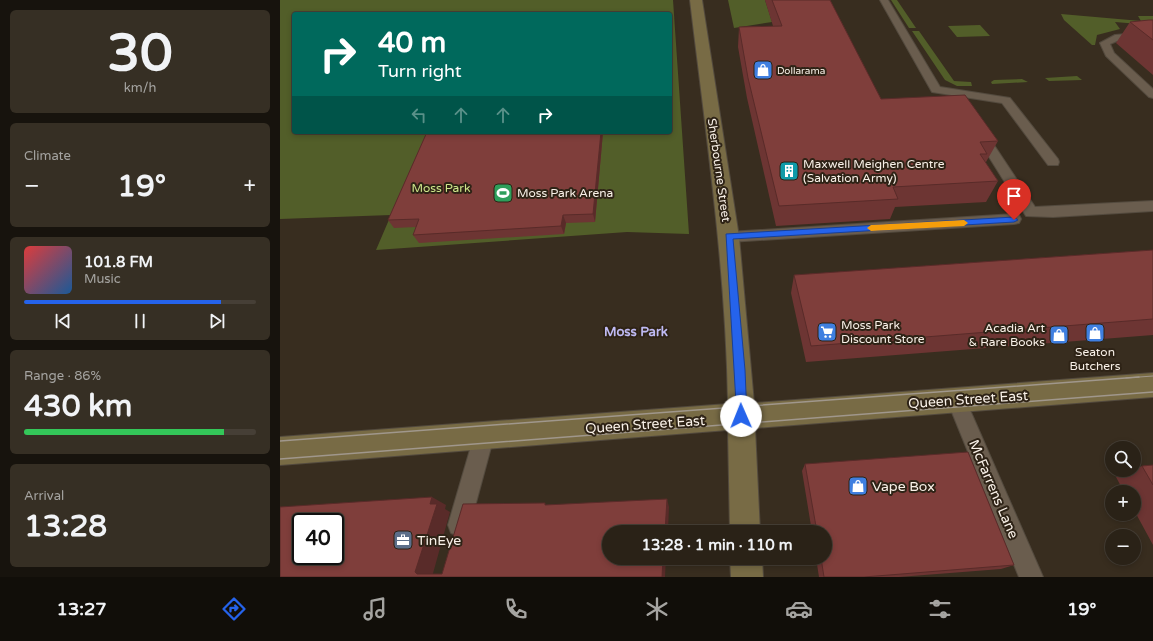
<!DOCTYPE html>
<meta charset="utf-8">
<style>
:root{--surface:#2a2217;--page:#362f24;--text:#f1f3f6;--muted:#a5a4a1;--line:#463f36;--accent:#2563eb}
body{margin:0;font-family:"Varela Round",sans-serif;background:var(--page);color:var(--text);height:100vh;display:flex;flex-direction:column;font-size:15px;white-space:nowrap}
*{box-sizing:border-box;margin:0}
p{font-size:13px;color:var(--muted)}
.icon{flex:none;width:22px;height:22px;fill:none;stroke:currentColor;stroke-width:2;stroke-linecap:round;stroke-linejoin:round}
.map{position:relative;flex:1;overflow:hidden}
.side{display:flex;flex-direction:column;gap:10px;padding:10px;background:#17130d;width:280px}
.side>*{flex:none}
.top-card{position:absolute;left:12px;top:12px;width:380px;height:122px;border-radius:4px;box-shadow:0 2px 6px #0003,0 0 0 1px var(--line);background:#00695c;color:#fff;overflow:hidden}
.buttons{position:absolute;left:825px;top:441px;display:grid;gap:8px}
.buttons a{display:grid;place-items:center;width:36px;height:36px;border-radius:50%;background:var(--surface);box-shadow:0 2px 6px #0003,0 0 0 1px var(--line);font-size:20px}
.speed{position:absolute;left:12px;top:513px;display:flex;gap:8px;font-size:20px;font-weight:700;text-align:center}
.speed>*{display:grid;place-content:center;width:52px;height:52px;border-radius:50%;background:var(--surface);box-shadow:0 2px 6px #0003,0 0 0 1px var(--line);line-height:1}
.speed .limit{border:2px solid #111;border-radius:6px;background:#fff;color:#111}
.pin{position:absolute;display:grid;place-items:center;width:34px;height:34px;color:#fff;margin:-41px -17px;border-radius:50% 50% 50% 0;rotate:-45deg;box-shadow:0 0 4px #0007}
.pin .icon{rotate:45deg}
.me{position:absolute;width:44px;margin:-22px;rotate:359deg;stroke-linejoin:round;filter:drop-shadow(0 0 3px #0008)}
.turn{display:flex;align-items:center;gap:14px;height:84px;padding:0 20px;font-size:18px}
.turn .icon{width:52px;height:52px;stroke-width:2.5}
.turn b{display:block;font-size:28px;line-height:34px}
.lanes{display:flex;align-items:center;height:38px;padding:0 20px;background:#0003;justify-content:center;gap:20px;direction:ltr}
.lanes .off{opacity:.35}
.big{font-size:30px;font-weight:700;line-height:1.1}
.side .tile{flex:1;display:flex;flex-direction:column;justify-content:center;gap:6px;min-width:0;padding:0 14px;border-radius:6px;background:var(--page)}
.side .dial{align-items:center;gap:0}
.dial b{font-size:52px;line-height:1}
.song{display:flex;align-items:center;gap:12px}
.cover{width:48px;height:48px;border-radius:6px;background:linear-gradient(135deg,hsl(0 70% 55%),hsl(210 70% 35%))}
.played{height:4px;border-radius:2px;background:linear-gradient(90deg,var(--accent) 85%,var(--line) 85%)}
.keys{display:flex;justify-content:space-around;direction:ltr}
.heat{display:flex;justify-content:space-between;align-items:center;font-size:22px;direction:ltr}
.charge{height:6px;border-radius:3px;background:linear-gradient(90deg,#34c759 86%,var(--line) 0)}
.trip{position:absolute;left:322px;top:525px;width:230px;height:40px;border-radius:20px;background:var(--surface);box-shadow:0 2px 6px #0003,0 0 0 1px var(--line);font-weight:700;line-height:40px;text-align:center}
.tab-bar{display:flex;height:64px;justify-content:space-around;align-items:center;background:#110e09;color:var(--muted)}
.tab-bar .icon{width:28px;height:28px}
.tab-bar .current{color:var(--accent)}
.tab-bar b{font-size:18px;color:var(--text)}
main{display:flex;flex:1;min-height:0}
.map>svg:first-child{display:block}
.green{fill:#525e29;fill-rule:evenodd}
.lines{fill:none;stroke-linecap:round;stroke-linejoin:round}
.lane-casing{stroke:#534a3e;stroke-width:2}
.secondary-casing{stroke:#534a3e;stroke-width:2}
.lane{fill:#6a5d4e;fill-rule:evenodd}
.secondary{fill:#786b45;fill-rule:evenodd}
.tram-far1{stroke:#a0978c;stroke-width:1}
.tram{stroke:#a0978c;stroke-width:1.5}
.wall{fill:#6d3533}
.shaded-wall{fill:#592b29}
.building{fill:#7f3e3b;stroke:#592b29;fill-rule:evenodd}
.route{fill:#2563eb;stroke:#184099}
.slow{fill:#f59e0b}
.labels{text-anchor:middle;stroke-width:4;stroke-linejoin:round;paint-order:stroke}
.far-poi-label{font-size:10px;fill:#f9f1e8;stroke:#2e2316;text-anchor:start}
.poi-label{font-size:12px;fill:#f9f1e8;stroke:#2e2316;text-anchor:start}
.street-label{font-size:12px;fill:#f9f1e8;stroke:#2e2316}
.park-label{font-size:12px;fill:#cfe78b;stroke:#2e2316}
.neighbourhood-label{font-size:13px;font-weight:bold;fill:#bfbaf3;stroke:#2e2316}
.near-street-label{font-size:14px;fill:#f9f1e8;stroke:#2e2316}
.near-poi-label{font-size:14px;fill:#f9f1e8;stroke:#2e2316;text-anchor:start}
</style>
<main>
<section class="side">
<div class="tile dial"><b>30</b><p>km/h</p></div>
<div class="tile"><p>Climate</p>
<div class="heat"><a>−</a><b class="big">19°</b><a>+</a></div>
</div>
<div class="tile">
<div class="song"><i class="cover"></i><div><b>101.8 FM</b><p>Music</p></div></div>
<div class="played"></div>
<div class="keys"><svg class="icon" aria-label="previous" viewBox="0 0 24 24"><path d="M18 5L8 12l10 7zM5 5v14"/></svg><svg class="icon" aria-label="pause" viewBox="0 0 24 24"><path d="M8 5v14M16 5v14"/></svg><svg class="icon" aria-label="next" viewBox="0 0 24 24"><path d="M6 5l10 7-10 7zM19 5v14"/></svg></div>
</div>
<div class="tile"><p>Range · 86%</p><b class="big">430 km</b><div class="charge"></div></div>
<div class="tile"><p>Arrival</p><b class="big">13:28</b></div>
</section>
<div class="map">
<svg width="873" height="577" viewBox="0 0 873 577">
<rect width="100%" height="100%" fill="#382d1f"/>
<path class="green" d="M 0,0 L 393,0 L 409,234 L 347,232 L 96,250 L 111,215 L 0,219 ZM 14,14 L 390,14 L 390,132 L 14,132 Z
M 448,0 L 485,0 L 492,22 L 454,28 Z
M 611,0 L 617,0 L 636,28 L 629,28 Z
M 781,14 L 861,21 L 858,16 L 873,16 L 873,22 L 859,24 L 835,22 L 840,29 L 817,35 L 815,45 L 812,45 L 784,20 Z
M 700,25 L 710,36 L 677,37 L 668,26 Z
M 632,31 L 639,31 L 674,81 L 691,82 L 692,86 L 677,86 L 665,80 Z
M 797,76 L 802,80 L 769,81 L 765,78 Z
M 742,79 L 748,82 L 712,84 L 711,82 L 714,80 Z"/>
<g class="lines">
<g class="lane-casing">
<path id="lane" d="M 600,0 L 608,0 L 660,87 L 730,98 L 778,159 L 779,162 L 778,165 L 768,165 L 722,103 L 652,92 Z
M 873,32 L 873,38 L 837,41 L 830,44 L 834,53 L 873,89 L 873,98 L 869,97 L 826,56 L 820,43 L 835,35 Z
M 700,129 L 704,130 L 755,207 L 873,201 L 873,211 L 773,217 L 746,216 L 694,133 Z
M 734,214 L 739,215 L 741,219 L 739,223 L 734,224 L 449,242 L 444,241 L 442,237 L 444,233 L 449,232 Z
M 676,391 L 683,394 L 763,577 L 739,577 L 667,400 L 669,394 Z
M 204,426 L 211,429 L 214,436 L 190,525 L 187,533 L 179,536 L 171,533 L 168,525 L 194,436 L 197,429 Z"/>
</g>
<g class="secondary-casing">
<path id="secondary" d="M 410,0 L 422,0 L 459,237 L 474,403 L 873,373 L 873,397 L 475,428 L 480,532 L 450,532 L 448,430 L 0,465 L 0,437 L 448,404 C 446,269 426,134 410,0 Z
M 450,558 L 482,558 L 483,577 L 451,577 Z"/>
</g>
<use href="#lane" class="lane"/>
<use href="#secondary" class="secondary"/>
<path class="tram-far1" d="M 846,378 L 873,376"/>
<path class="tram" d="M 0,441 L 859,377
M 0,459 L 873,392"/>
</g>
<path class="wall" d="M 485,0 L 550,0 L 601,99 L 718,141 L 706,162 L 705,162 L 718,181 L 706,202 L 615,207 L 610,219 L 496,226 L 467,98 L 458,47 L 459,27 L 493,26 Z
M 873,20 L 873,75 L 836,43 L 850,22 Z
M 147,132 L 323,132 L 315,222 L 286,223 L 284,234 L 139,243 L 133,235 L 136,227 L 114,228 L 108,220 Z
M 873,250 L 873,335 L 526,362 L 511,293 L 514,275 Z
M 525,464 L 734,565 L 721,569 L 619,577 L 539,577 L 536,558 L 545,558 L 545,532 L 532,532 L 522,471 Z
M 873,465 L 873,545 L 854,510 L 854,492 L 844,492 L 836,477 L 852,470 L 854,470 L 854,469 L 862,466 Z"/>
<path class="shaded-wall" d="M 321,132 L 323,132 L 315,222 L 313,214 Z
M 283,215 L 286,223 L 284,234 L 281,226 Z
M 152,497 L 166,505 L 165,509 L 170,512 L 152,577 L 137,574 L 135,572 L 150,504 Z
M 387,499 L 389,507 L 388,532 L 385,532 Z
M 383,558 L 386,558 L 385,577 L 382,577 Z"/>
<path class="building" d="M 492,0 L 550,0 L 601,99 L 685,95 L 718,141 L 700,142 L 707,154 L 700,154 L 718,181 L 613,187 L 618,199 L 499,206 L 468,78 L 459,27 L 502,26 Z
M 869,20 L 873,20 L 873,40 L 850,22 Z
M 147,132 L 321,132 L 313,214 L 283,215 L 281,226 L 133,235 L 139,219 L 108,220 Z
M 873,250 L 873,319 L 531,346 L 514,275 Z
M 688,452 L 734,565 L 584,577 L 544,577 L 541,558 L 545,558 L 545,532 L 537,532 L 525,464 Z
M 873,465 L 873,485 L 862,466 Z
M 152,497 L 150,504 L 157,504 L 135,572 L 137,574 L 162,574 L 183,504 L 265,503 L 265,505 L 387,499 L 385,532 L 329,532 L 329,558 L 383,558 L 382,577 L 0,577 L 0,507 ZM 21,522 L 55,522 L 55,556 L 21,556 Z"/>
<path class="route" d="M 734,217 L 738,220 L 734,222 L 453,239 L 465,370 L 467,416 L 465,420 L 461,421 L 457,420 L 446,234 Z"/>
<path class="slow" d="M 684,220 L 688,223 L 684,226 L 591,231 L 587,228 L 591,225 Z"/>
<defs>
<g id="shop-square" transform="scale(1)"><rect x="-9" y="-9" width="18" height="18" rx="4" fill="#3f7fe0" stroke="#2e2316"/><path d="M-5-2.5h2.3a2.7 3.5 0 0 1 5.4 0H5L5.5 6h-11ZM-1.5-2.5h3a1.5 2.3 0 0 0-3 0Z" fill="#fff"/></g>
<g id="building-square" transform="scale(1)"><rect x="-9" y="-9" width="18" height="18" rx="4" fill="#0f9aa8" stroke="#2e2316"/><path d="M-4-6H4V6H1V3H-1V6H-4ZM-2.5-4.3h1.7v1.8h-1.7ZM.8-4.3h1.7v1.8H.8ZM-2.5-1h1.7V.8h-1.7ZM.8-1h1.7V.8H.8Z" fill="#fff"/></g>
<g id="stadium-square" transform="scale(1)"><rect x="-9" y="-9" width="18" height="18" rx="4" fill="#2e9e5b" stroke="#2e2316"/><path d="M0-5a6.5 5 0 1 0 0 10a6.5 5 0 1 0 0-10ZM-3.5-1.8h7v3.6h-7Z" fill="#fff"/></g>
<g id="supermarket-square" transform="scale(1)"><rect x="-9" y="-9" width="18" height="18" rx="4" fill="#3f7fe0" stroke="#2e2316"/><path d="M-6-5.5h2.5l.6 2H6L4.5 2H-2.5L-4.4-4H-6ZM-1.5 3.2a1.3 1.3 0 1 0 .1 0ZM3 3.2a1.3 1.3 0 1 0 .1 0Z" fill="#fff"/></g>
<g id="office-square" transform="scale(1)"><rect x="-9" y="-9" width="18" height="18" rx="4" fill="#5c6f8a" stroke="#2e2316"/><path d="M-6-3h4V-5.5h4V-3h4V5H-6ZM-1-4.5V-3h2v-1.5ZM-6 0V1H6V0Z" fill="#fff"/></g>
</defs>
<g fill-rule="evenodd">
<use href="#shop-square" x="483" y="70"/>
<use href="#building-square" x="509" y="171"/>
<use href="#stadium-square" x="223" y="193"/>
<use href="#supermarket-square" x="547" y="332"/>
<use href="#shop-square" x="815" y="333"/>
<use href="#shop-square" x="779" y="335"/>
<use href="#shop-square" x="578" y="486"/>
<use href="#office-square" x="123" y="540"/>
</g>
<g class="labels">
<g class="far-poi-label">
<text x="497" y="74">Dollarama</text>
</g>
<g class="poi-label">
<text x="523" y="168">Maxwell Meighen Centre<tspan x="523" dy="14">(Salvation Army)</tspan></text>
<text x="237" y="197">Moss Park Arena</text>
<text x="561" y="329">Moss Park<tspan x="561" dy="14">Discount Store</tspan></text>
<text x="765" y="332" text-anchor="end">Acadia Art<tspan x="765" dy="14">&amp; Rare Books</tspan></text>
<text x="815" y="356" text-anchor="middle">Seaton<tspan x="815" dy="14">Butchers</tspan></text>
</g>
<g class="street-label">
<text transform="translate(439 170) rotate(82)" y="4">Sherbourne Street</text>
</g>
<g class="park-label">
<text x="161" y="192">Moss Park</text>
</g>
<g class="neighbourhood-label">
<text x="356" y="336">Moss Park</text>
</g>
<g class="near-street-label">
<text transform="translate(688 399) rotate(-4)" y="5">Queen Street East</text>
<text transform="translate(365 424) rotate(-4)" y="5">Queen Street East</text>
<text transform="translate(714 489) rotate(67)" y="5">McFarrens Lane</text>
</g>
<g class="near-poi-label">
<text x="592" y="491">Vape Box</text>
<text x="137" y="545">TinEye</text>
</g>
</g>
</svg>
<div class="buttons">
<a><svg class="icon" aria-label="search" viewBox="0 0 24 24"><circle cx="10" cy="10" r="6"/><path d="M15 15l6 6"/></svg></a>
<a>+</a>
<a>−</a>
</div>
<div class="speed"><div class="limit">40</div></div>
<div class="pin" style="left:734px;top:220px;background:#d93025"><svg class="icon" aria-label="arrive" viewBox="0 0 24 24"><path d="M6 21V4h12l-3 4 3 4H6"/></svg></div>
<svg class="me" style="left:461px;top:416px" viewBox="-20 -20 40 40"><circle r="19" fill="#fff"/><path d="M0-13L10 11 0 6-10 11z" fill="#2563eb"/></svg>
<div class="trip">13:28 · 1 min · 110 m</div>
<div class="top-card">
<div class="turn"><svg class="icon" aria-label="right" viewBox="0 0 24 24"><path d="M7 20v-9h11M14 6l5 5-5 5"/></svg><div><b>40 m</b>Turn right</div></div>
<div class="lanes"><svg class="icon off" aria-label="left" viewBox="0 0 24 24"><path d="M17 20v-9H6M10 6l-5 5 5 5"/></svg><svg class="icon off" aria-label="ahead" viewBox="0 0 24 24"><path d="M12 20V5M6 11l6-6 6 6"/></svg><svg class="icon off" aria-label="ahead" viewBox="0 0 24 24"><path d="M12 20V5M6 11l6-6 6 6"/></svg><svg class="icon" aria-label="right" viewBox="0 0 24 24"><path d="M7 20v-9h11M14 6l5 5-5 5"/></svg></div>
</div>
</div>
</main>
<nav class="tab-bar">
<b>13:27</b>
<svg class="icon current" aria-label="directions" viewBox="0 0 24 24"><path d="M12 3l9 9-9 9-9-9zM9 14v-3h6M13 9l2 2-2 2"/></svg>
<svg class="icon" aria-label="music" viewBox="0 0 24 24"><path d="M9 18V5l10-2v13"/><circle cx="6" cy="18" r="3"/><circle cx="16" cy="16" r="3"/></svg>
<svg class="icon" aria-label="phone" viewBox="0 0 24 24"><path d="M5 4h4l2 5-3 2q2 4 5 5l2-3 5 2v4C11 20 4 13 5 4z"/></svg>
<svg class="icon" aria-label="climate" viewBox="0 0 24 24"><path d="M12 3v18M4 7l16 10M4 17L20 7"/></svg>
<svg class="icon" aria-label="car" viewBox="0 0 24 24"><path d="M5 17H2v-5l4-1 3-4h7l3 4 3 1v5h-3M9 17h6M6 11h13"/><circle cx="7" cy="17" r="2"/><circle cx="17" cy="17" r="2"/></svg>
<svg class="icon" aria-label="filters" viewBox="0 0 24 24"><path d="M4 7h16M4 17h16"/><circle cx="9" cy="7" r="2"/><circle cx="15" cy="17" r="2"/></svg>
<b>19°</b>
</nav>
